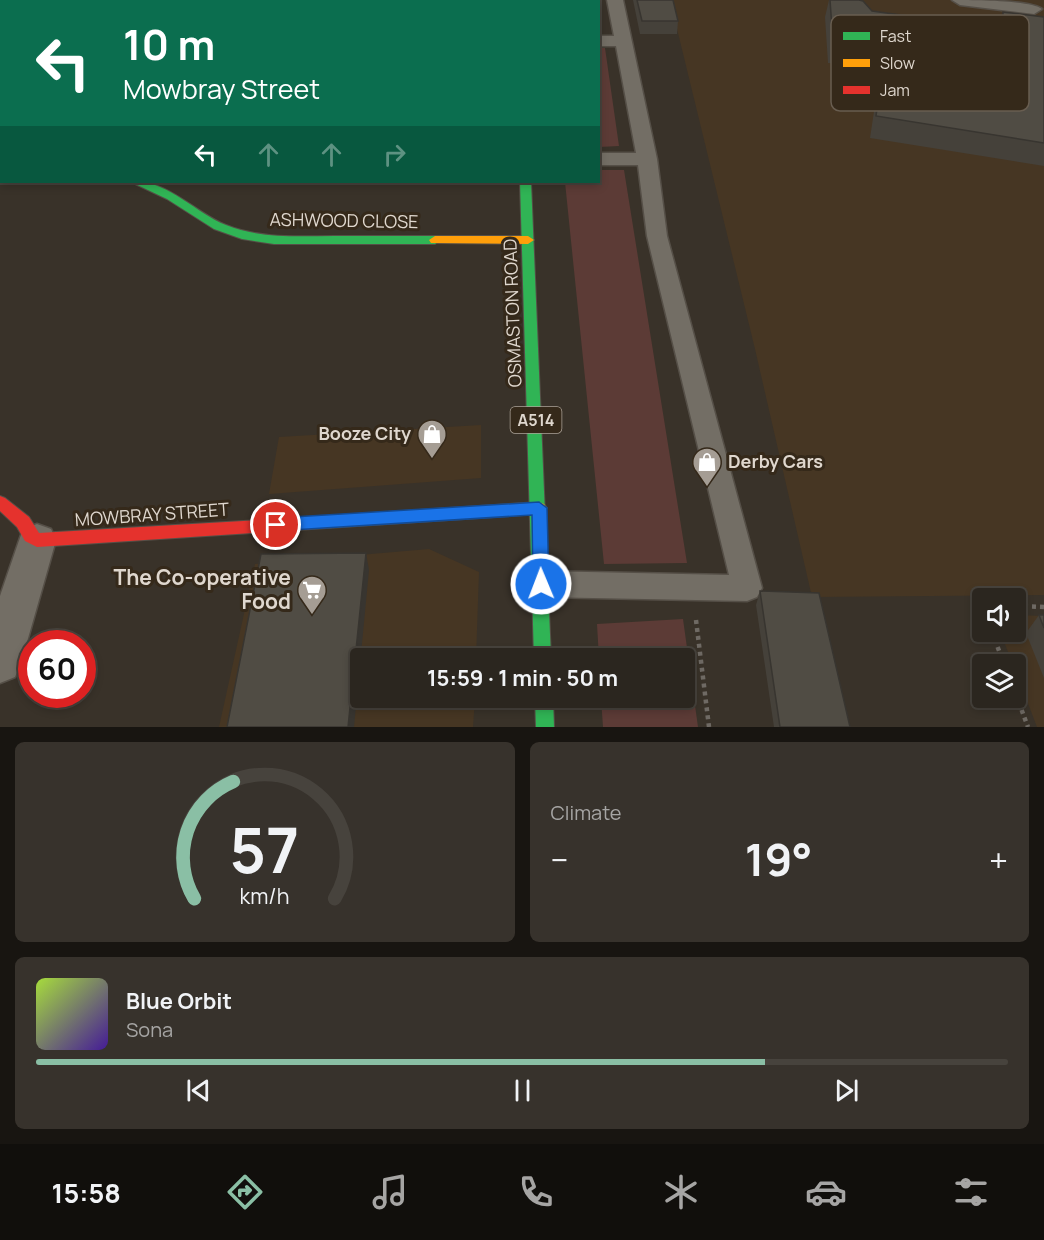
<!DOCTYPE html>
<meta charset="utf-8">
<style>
:root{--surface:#2b261f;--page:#37322c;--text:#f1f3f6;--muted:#a6a5a4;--line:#47433d;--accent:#8abfa5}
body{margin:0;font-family:Manrope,sans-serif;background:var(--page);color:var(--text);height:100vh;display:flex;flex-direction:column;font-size:22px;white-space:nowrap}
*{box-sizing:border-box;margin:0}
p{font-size:20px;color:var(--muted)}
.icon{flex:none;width:33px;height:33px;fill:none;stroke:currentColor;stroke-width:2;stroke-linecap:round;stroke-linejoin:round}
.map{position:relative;height:727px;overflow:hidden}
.sheet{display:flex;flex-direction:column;gap:15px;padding:15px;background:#181511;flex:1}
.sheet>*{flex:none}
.hud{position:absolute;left:0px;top:0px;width:600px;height:183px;box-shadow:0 3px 9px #0003,0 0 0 2px var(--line);background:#0b6e4f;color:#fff;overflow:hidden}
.fabs{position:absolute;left:972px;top:588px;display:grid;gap:12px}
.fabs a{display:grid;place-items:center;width:54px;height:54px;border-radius:6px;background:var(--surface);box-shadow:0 3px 9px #0003,0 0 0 2px var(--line);font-size:30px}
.speed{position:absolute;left:18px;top:630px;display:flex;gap:12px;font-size:30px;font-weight:700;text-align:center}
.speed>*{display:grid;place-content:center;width:78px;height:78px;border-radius:50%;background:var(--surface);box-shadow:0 3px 9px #0003,0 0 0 2px var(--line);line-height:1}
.speed .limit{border:9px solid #d22;background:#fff;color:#111}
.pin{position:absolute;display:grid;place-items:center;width:51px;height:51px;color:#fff;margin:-26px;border:3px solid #fff;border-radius:50%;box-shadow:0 2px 6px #0007}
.me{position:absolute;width:66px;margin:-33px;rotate:359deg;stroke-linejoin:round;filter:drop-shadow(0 0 4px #0008)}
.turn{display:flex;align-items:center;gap:21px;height:126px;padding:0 24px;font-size:27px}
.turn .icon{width:78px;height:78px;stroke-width:2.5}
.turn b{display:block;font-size:42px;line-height:51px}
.lanes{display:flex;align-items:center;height:57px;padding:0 24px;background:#0003;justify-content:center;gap:30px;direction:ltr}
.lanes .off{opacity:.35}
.big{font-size:45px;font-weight:700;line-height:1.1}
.sheet .tile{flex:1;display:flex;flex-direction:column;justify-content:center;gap:9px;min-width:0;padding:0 21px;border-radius:9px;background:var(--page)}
.sheet .dial{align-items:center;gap:0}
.dial svg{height:156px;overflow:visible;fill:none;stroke:var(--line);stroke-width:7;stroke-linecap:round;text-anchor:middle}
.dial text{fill:var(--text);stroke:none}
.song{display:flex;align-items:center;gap:18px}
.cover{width:72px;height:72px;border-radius:9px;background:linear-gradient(135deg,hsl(80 70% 55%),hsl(260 70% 35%))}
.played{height:6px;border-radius:3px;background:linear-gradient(90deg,var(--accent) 75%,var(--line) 75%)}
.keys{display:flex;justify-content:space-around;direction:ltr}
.heat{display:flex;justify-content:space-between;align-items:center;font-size:33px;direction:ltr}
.sheet .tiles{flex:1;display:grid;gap:15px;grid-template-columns:1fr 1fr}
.tile:last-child{grid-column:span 2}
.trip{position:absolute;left:350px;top:648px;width:345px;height:60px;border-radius:6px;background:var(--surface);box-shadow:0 3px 9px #0003,0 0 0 2px var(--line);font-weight:700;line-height:60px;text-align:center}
.menu{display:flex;height:96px;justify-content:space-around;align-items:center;background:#110f0c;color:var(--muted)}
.menu .icon{width:42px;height:42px}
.menu .selected{color:var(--accent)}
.menu b{font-size:27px;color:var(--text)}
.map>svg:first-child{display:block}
.built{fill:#463623}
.green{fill:#5c3b36}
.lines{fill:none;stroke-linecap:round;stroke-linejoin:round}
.lane-casing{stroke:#554f47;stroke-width:3}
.street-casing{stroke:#554f47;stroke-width:3}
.fast-casing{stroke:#554f47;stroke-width:2}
.slow-casing{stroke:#554f47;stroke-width:2}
.jam-casing{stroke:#554f47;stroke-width:2}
.path{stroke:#6f6a64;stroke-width:4.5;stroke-dasharray:4 4;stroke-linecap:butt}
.lane{fill:#736e65;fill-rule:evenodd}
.street{fill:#736e65;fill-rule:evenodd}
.fast{fill:#30b455;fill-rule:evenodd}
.slow{fill:#ff9f0a;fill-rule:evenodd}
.jam{fill:#e5322d;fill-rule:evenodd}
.wall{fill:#45413a}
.shaded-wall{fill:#383530}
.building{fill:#504c44;stroke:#383530;stroke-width:1.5}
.route{fill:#1a73e8;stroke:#114b97;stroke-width:1.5}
.labels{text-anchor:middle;stroke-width:6;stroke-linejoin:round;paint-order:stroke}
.shield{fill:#35291a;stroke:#aca398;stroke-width:1.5}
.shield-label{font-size:16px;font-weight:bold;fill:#dfd7ce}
.street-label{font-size:18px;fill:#dfd7ce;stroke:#35291a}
.poi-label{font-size:18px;font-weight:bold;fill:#dfd7ce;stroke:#35291a;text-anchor:end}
.near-poi-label{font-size:21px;font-weight:bold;fill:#dfd7ce;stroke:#35291a;text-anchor:end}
.key{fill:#35291a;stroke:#685d50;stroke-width:1.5}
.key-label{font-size:16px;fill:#dfd7ce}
</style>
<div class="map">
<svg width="1044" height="727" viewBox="0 0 1044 727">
<rect width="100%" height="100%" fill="#393229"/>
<path class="built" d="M 670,0 L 1044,0 L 1044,595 L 812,597 L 755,349 Z
M 481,425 L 481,478 L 269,494 L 279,437 Z
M 429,549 L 479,572 L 476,658 L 360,658 L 360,698 L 475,698 L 473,727 L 219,727 L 255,564 Z
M 1016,615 L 1044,616 L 1044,727 L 1037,727 L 1016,672 L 1016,664 L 1013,664 L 1000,632 L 1016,632 Z"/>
<path class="green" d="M 599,48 L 605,48 L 619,146 L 599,147 Z
M 599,170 L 624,170 L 687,563 L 604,564 L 565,182 L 598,182 Z
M 683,619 L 698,727 L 603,727 L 601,698 L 684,698 L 684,658 L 599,658 L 597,624 Z"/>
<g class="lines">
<g class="lane-casing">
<path id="lane" d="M 376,0 L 393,0 L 375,2 Z
M 572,0 L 588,0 L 588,2 L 572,2 Z
M 607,0 L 623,0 L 657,159 L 667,236 L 762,588 L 757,597 L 747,601 L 541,597 L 531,593 L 526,584 L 531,575 L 541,571 L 729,575 L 647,236 L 638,165 L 598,165 L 598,153 L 636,153 L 616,46 L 598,46 L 598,36 L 614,36 Z
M 952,0 C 970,0 1031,0 1042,9 L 1034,14 L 960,5 Z"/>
</g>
<g class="street-casing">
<path id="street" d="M 202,0 L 226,0 L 201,2 Z
M 0,88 L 2,88 L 2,102 L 0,102 Z
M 37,524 L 51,529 L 56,540 L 21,663 L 15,677 L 0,683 L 0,596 L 23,529 Z"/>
</g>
<g class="fast-casing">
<path id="fast" d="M 131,182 C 166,178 195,213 226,225 C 261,239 297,236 334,236 C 368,236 401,236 435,236 L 441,240 L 435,244 L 274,244 L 242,239 L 214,229 L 167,199 Z
M 520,182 L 531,182 L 551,658 L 534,658 Z
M 535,698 L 553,698 L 554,727 L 536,727 Z"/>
</g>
<g class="slow-casing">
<path id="slow" d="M 435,236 L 528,236 L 534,240 L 528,244 L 431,243 L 429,240 Z
M 539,502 L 544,504 L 547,508 L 544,512 L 539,514 L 327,528 L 321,527 L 319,522 L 321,517 L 327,516 Z"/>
</g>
<g class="jam-casing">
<path id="jam" d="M 512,0 L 520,0 L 520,2 L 512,2 Z
M 0,496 L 5,498 L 29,517 L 39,533 L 327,516 L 333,517 L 335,522 L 333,527 L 327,528 L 37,547 L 25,541 L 17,527 L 0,511 Z"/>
</g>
<path class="path" d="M 1016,606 L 1044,607
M 696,620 L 709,727
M 992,632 L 1004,664
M 1016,695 L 1028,727"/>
<use href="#lane" class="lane"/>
<use href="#street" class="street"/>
<use href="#fast" class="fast"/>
<use href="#slow" class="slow"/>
<use href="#jam" class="jam"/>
</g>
<path class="wall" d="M 633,0 L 673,0 L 678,21 L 677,34 L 640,34 Z
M 829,0 L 859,0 L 872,11 L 997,28 L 1003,12 L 1044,17 L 1044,166 L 870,138 L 881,65 L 828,63 L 825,17 Z
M 760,591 L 850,727 L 774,727 L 756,605 Z
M 1039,615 L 1044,615 L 1044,678 L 1026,633 Z"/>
<path class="shaded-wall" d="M 366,553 L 369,570 L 354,727 L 348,727 Z"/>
<path class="building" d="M 637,0 L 673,0 L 678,21 L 642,21 Z
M 830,0 L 859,0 L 863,1 L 872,11 L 1003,29 L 1003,12 L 1044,17 L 1044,143 L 876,116 L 886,44 L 833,42 Z
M 366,553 L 348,727 L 227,727 L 261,554 Z
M 760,591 L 819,593 L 850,727 L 780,727 Z
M 1039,615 L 1044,615 L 1044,628 Z"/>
<path class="route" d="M 539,502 L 547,508 L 549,584 L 547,589 L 535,589 L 533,584 L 532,515 L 276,531 L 268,525 L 276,518 Z"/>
<defs>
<g id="shop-pin" transform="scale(1.5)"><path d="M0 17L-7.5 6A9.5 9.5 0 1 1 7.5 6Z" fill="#a59d94" stroke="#35291a"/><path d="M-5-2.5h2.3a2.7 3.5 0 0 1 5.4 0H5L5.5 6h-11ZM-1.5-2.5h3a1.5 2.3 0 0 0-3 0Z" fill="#fff"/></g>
<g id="supermarket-pin" transform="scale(1.5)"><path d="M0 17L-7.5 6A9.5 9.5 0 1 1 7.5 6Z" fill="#a59d94" stroke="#35291a"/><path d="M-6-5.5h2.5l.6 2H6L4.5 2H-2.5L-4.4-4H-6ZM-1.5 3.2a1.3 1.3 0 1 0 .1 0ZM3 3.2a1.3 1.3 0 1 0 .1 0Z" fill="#fff"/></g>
</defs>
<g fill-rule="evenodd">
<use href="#shop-pin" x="432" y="434"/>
<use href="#shop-pin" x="707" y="462"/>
<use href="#supermarket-pin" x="312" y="590"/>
</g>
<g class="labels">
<rect class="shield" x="510.5" y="407" width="51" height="26" rx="4.5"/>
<g class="shield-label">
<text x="536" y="426">A514</text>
</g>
<g class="street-label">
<text transform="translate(344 221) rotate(1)" y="6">ASHWOOD CLOSE</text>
<text transform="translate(513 313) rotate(-92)" y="6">OSMASTON ROAD</text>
<text transform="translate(152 515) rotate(-4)" y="6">MOWBRAY STREET</text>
</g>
<g class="poi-label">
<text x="411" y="440">Booze City</text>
<text x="728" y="468" text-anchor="start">Derby Cars</text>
</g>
<g class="near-poi-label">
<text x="291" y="585">The Co-operative<tspan x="291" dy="24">Food</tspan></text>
</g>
</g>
<rect x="831" y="15" width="198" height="96" rx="9" class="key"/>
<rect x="843" y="32" width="27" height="8" fill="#30b455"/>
<rect x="843" y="59" width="27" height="8" fill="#ff9f0a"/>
<rect x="843" y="86" width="27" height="8" fill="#e5322d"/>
<g class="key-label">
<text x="880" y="42">Fast</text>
<text x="880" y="69">Slow</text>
<text x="880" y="96">Jam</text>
</g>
</svg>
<div class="fabs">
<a><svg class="icon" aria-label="sound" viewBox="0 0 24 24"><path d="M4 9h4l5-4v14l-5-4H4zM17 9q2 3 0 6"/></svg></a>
<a><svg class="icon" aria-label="layers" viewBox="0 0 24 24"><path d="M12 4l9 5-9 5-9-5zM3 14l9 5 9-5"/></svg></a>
</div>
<div class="speed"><div class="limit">60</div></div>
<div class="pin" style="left:276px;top:525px;background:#d93025"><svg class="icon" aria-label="arrive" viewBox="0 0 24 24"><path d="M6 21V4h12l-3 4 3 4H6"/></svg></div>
<svg class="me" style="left:541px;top:584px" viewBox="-20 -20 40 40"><circle r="17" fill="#1a73e8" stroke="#fff" stroke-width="3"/><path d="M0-11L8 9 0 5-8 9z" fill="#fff"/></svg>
<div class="trip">15:59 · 1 min · 50 m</div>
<div class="hud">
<div class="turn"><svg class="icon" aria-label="left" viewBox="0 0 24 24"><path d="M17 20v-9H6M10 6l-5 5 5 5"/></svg><div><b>10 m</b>Mowbray Street</div></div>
<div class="lanes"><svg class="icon" aria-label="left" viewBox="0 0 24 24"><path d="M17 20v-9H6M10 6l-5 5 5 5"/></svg><svg class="icon off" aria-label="ahead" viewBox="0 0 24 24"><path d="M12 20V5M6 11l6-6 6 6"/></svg><svg class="icon off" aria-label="ahead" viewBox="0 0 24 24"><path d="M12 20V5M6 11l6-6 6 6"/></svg><svg class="icon off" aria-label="right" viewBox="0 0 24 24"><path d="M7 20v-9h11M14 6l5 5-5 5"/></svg></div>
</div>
</div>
<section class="sheet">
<div class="tiles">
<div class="tile dial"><svg viewBox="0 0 100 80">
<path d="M14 69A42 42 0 1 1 86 69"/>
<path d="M14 69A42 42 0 0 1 34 9" stroke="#8abfa5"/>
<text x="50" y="56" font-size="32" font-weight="700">57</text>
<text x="50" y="72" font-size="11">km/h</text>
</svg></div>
<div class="tile"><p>Climate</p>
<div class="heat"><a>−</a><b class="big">19°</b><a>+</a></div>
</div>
<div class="tile">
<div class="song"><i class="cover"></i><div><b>Blue Orbit</b><p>Sona</p></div></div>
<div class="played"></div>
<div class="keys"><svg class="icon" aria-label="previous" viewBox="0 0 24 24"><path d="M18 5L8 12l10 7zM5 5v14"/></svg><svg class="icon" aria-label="pause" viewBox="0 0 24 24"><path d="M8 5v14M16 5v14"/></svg><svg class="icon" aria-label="next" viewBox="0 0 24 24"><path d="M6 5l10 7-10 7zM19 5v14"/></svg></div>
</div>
</div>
</section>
<nav class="menu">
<b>15:58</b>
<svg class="icon selected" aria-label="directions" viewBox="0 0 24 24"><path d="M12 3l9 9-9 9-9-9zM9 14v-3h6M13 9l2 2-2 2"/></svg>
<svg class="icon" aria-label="music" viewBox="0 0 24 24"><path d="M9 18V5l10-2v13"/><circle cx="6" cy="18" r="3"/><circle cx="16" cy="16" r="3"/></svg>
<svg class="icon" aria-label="phone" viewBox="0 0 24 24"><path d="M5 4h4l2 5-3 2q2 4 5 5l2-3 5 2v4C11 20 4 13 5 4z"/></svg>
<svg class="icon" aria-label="climate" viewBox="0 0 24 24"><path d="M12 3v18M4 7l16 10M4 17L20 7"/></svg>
<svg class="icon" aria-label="car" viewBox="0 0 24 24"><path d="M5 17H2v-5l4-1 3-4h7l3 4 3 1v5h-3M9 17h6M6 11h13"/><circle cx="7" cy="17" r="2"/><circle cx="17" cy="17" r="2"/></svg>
<svg class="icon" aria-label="filters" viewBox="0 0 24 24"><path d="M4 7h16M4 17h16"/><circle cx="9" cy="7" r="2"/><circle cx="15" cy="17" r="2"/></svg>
</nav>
